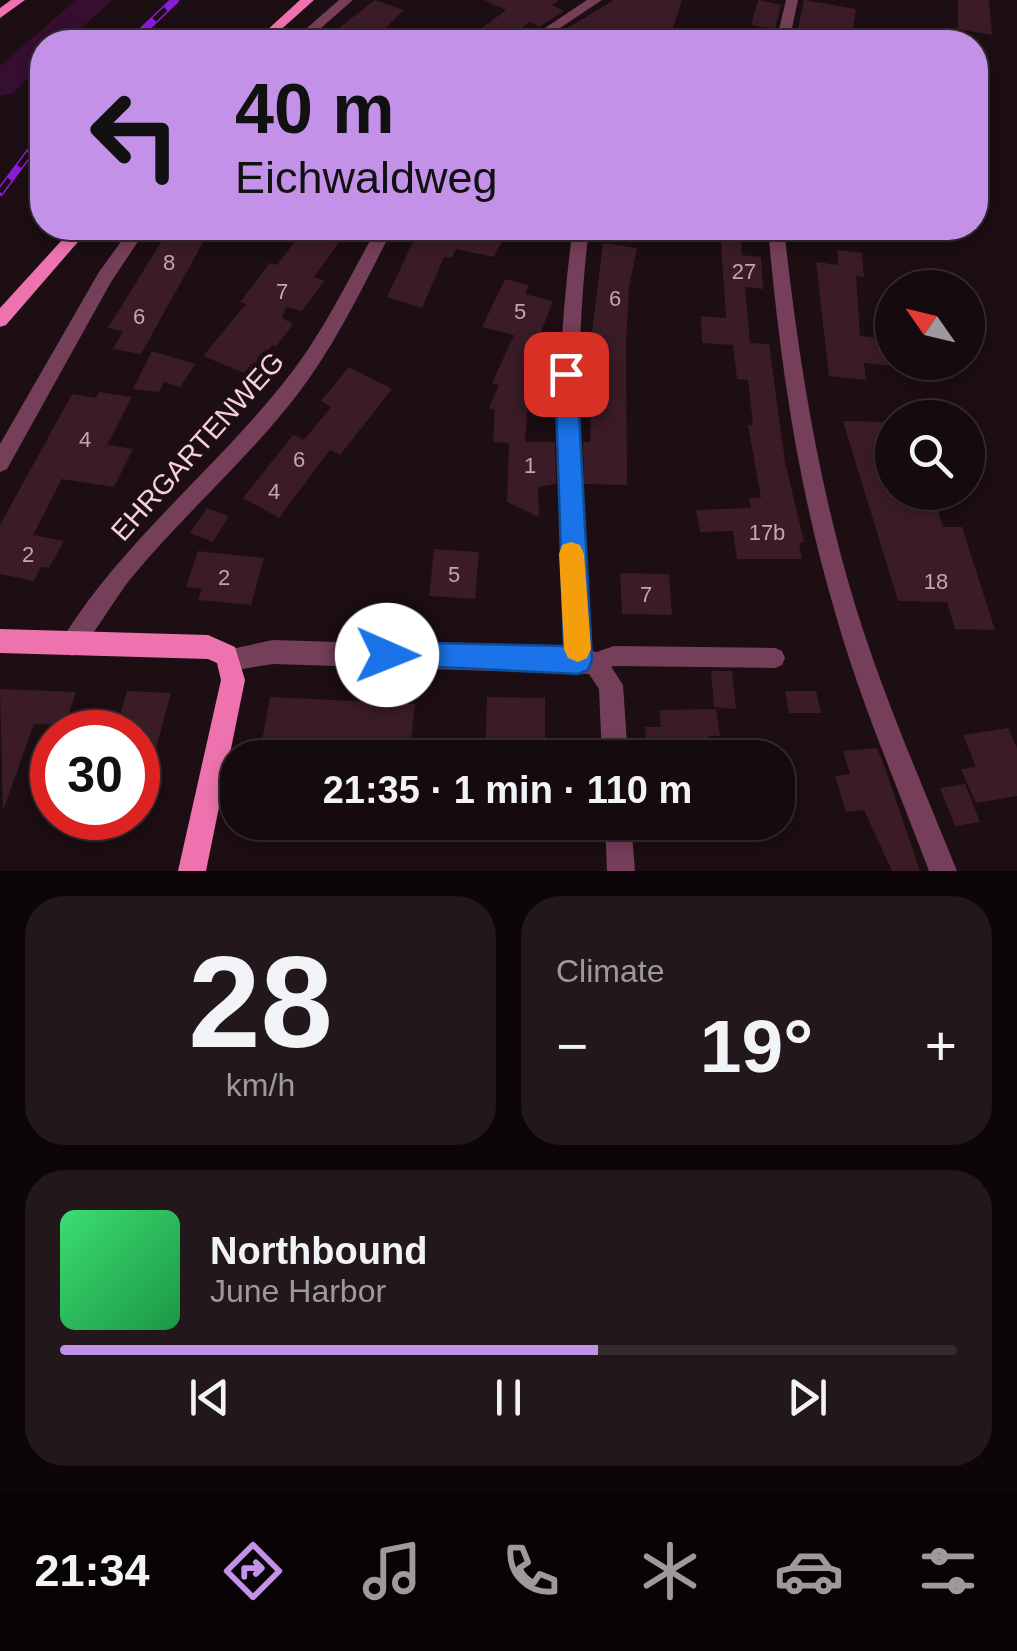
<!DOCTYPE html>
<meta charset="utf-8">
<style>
:root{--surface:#150a0e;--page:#22181c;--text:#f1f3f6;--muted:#9d9a9e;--line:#342b2e;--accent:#c392e8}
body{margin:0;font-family:Arial,sans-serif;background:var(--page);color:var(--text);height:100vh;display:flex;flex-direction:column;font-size:38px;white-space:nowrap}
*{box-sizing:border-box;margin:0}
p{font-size:32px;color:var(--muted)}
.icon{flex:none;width:55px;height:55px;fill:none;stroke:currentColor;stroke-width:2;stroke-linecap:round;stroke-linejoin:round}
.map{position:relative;height:871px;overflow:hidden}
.panel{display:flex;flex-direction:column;gap:25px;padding:25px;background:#0c0608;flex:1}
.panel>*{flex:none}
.guide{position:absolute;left:30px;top:30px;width:958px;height:210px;border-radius:40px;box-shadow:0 5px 15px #0003,0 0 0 2px var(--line);background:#c392e8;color:#111;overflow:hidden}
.needle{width:65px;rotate:304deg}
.controls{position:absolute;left:875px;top:270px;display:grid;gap:20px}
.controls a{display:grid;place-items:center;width:110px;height:110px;border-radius:50%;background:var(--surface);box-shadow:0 5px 15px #0003,0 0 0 2px var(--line);font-size:50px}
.speed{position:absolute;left:30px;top:710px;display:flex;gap:20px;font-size:50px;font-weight:700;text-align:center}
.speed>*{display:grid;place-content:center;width:130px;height:130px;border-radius:50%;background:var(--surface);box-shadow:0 5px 15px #0003,0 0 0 2px var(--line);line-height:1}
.speed .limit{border:15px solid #d22;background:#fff;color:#111}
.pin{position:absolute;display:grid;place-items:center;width:85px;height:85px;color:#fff;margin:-42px;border-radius:20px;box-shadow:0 5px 15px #0006}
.me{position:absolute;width:110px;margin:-55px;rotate:91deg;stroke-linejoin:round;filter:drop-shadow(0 0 8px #0008)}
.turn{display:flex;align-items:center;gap:35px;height:210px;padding:0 40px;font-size:45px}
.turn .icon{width:130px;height:130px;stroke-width:2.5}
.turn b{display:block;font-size:70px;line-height:85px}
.big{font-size:75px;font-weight:700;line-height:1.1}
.panel .card{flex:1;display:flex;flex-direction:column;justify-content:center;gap:15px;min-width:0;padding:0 35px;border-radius:40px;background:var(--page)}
.panel .dial{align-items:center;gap:0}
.dial b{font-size:130px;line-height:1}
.song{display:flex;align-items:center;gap:30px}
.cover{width:120px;height:120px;border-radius:15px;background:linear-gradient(135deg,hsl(140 70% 55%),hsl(140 70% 35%))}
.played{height:10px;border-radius:5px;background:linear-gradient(90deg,var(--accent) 60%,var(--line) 60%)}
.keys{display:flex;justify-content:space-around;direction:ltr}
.heat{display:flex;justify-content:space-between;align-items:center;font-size:55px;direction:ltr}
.panel .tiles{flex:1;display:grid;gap:25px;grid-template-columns:1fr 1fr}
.card:last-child{grid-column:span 2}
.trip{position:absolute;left:220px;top:740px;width:575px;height:100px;border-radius:40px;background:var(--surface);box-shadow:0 5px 15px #0003,0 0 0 2px var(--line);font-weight:700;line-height:100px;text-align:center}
.tabs{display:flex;height:160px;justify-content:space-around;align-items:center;background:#080406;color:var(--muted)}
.tabs .icon{width:70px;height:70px}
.tabs .current{color:var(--accent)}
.tabs b{font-size:45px;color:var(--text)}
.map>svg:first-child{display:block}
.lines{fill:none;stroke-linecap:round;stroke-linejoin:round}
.river{fill:#350e30;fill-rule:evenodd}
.building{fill:#3b1c26}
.lane{fill:#753f59;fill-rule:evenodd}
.street{fill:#753f59;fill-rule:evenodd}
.secondary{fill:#ed72ae;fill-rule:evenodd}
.rail-casing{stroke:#8a1cd8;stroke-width:8}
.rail{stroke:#1c0e13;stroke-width:5;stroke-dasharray:16;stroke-linecap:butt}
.route{fill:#1a73e8;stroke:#114b97;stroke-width:2.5}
.slow{fill:#f59e0b}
.labels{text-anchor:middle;stroke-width:10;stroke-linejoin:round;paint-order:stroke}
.number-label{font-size:22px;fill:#caa2b2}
.street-label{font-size:28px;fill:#f9cfe0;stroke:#1c0e13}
</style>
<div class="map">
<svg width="1017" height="871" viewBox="0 0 1017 871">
<rect width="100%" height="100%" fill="#1c0e13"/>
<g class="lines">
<path class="river" d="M 76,0 L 112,0 L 66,42 L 42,42 L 42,64 L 13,93 L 0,96 L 0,66 Z"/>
</g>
<path class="building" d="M 375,0 L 404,10 L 371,42 L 321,42 Z
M 484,0 L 559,0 L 552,5 L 564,11 L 539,27 L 530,22 L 503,42 L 478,31 L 506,10 Z
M 614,0 L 682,0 L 671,34 L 653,31 L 647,42 L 553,42 L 560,38 L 556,35 Z
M 758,0 L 781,5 L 775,29 L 751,25 Z
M 804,0 L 856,9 L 851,42 L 796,39 Z
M 958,0 L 989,0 L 992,35 L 958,29 Z
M 170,228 L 211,228 L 141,354 L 113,349 L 123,331 L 108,328 Z
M 305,228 L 349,228 L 314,277 L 324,281 L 302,311 L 286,307 L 282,318 L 293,324 L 276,347 L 272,345 L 249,375 L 203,356 L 246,304 L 240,302 L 270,263 L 277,265 Z
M 405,228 L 470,228 L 504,237 L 494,257 L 456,249 L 452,258 L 444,257 L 422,308 L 387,297 L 414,240 L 404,238 Z
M 720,228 L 740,228 L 742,255 L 761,257 L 763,289 L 745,287 L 750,343 L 769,344 L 785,462 L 804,542 L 799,543 L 802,559 L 737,559 L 733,531 L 700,532 L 696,510 L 751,508 L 749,498 L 761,498 L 748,425 L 753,425 L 748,380 L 737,379 L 733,345 L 702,343 L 701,316 L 726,318 Z
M 603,243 L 637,248 L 629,287 L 626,345 L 627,485 L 584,484 L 583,442 L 590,442 L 591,412 L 597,413 L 598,342 L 591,341 Z
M 837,250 L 862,253 L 864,277 L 856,276 L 860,336 L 888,339 L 892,366 L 864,363 L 866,380 L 829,376 L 816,262 L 838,265 Z
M 505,279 L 529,285 L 525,294 L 553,301 L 531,357 L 544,361 L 533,388 L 529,387 L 525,442 L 555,442 L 556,484 L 538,487 L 539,517 L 507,502 L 509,443 L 493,442 L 495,410 L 489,408 L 499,385 L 492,383 L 514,335 L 482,327 Z
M 152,351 L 195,364 L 180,387 L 164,382 L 159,392 L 133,389 Z
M 349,367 L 392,389 L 340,455 L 330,450 L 279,518 L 243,498 L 293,435 L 304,440 L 331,407 L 321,401 Z
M 99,392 L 132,397 L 107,445 L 133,449 L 114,487 L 62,479 L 33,535 L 64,541 L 49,568 L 41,567 L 34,581 L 0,574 L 0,525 L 72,394 L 96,398 Z
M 843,421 L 892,422 L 892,495 L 933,495 L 943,527 L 962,527 L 995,630 L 955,629 L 947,602 L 898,601 Z
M 207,508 L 229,516 L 213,542 L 190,533 Z
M 434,549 L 479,552 L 475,599 L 429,596 Z
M 198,551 L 264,558 L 251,605 L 198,600 L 202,589 L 186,587 Z
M 620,573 L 669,574 L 672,615 L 622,614 Z
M 711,671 L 732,671 L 736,709 L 714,707 Z
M 0,689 L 76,692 L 65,725 L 34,724 L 3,811 Z
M 127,691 L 171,693 L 145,789 L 138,788 L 138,732 L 115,732 Z
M 785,691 L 816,691 L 821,713 L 789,713 Z
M 270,697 L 415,704 L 409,758 L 268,758 L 269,753 L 260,752 Z
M 487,697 L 545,698 L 545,758 L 485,758 Z
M 716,709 L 720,736 L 708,736 L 711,758 L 647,758 L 645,727 L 661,727 L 659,710 Z
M 1008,728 L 1017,748 L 1017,796 L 976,803 L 961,769 L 976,767 L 963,735 Z
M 877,748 L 885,768 L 920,871 L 892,871 L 864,810 L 846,812 L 835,776 L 850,774 L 843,751 Z
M 965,784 L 980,822 L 955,826 L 940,788 Z"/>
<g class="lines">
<path class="lane" d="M 614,646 L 775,648 L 782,651 L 785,658 L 782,665 L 775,668 L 614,666 L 595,672 L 588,669 L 585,662 L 588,655 Z"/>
<path class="street" d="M 339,0 L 353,0 L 305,42 L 291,42 Z
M 587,0 L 602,0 L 539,42 L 524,42 Z
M 786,0 L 798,0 L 789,42 L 776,42 Z
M 131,228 L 147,228 L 111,282 L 7,469 L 0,472 L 0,444 L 99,272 Z
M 377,228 L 393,228 C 364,285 336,344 297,395 C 247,460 184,514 132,577 C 118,593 86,650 72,656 L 64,652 L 60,644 L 64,636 C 124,541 211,473 281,386 C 320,339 347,282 377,228 Z
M 573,228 L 589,228 C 572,369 579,509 589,650 L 603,654 L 623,685 L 628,758 L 602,758 L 599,689 L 589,674 L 273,664 L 230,671 L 222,667 L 218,659 L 222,651 L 273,640 L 566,649 C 558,508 553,369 573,228 Z
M 768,228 L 784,228 C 798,357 818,484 856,608 C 884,698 922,784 957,871 L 929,871 C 896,783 858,696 833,605 C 797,482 779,355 768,228 Z
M 605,822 L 631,822 L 635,871 L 607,871 Z"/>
<path class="secondary" d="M 11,0 L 25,0 L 0,18 L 0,8 Z
M 300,0 L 314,0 L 267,42 L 254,42 Z
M 73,228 L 90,228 L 6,325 L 0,327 L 0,308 Z
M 0,629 L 208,635 L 235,647 L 245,680 L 206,871 L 178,871 L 221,680 L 217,663 L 208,659 L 0,653 Z"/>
<g class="rail-casing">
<path id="rail" d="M 131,42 L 175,0
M 0,192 L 42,136"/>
</g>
<use href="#rail" class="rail"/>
</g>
<path class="route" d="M 566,365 L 577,374 L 592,660 L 588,670 L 578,674 L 378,664 L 374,655 L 378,646 L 387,642 L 564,646 L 555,374 Z"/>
<path class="slow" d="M 571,542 L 580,545 L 584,554 L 591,649 L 587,658 L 578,662 L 568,658 L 564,649 L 559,554 L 562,545 Z"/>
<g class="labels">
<g class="number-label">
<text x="169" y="270">8</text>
<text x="744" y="279">27</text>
<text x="282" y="299">7</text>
<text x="615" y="306">6</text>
<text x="520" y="319">5</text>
<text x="139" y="324">6</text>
<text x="85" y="447">4</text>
<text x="299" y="467">6</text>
<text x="530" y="473">1</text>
<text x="274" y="499">4</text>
<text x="767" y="540">17b</text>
<text x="28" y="562">2</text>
<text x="454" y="582">5</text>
<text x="224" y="585">2</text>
<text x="936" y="589">18</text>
<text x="646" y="602">7</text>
</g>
<g class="street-label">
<text transform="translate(197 446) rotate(-48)" y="10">EHRGARTENWEG</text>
</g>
</g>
</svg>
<div class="controls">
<a><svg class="needle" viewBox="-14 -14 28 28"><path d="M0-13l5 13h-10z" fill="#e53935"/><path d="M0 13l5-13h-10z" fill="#9d9a9e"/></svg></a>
<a><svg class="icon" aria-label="search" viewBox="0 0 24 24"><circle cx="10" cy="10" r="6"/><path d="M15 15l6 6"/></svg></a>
</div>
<div class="speed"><div class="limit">30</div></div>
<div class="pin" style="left:566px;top:374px;background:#d93025"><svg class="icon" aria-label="arrive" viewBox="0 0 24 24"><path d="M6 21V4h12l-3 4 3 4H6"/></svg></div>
<svg class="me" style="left:387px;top:655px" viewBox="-20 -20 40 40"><circle r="19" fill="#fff"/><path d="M0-13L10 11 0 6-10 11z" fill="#1a73e8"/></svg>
<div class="trip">21:35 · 1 min · 110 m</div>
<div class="guide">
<div class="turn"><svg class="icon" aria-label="left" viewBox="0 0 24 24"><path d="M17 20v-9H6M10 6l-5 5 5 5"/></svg><div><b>40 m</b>Eichwaldweg</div></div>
</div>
</div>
<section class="panel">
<div class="tiles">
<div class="card dial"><b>28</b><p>km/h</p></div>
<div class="card"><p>Climate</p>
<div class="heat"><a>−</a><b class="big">19°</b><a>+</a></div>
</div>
<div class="card">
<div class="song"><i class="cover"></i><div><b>Northbound</b><p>June Harbor</p></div></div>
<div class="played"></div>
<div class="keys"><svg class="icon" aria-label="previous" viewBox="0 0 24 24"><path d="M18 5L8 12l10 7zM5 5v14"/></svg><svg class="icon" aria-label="pause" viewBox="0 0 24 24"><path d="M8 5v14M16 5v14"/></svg><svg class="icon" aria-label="next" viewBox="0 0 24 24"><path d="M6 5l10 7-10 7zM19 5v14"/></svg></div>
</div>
</div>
</section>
<nav class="tabs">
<b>21:34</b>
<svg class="icon current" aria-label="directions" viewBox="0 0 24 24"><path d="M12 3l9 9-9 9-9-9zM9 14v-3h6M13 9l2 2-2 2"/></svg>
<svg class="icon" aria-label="music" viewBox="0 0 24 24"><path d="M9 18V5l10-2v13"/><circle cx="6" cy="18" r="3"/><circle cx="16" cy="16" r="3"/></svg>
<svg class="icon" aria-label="phone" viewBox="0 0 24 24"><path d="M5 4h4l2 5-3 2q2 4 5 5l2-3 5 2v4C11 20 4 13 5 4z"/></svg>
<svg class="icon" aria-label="climate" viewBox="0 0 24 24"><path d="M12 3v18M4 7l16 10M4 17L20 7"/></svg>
<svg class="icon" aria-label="car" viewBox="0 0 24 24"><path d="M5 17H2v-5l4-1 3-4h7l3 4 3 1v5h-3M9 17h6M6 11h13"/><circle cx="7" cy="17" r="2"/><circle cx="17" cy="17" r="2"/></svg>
<svg class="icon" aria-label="filters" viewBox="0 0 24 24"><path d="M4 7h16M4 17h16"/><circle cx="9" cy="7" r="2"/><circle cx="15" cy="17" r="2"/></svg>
</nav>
